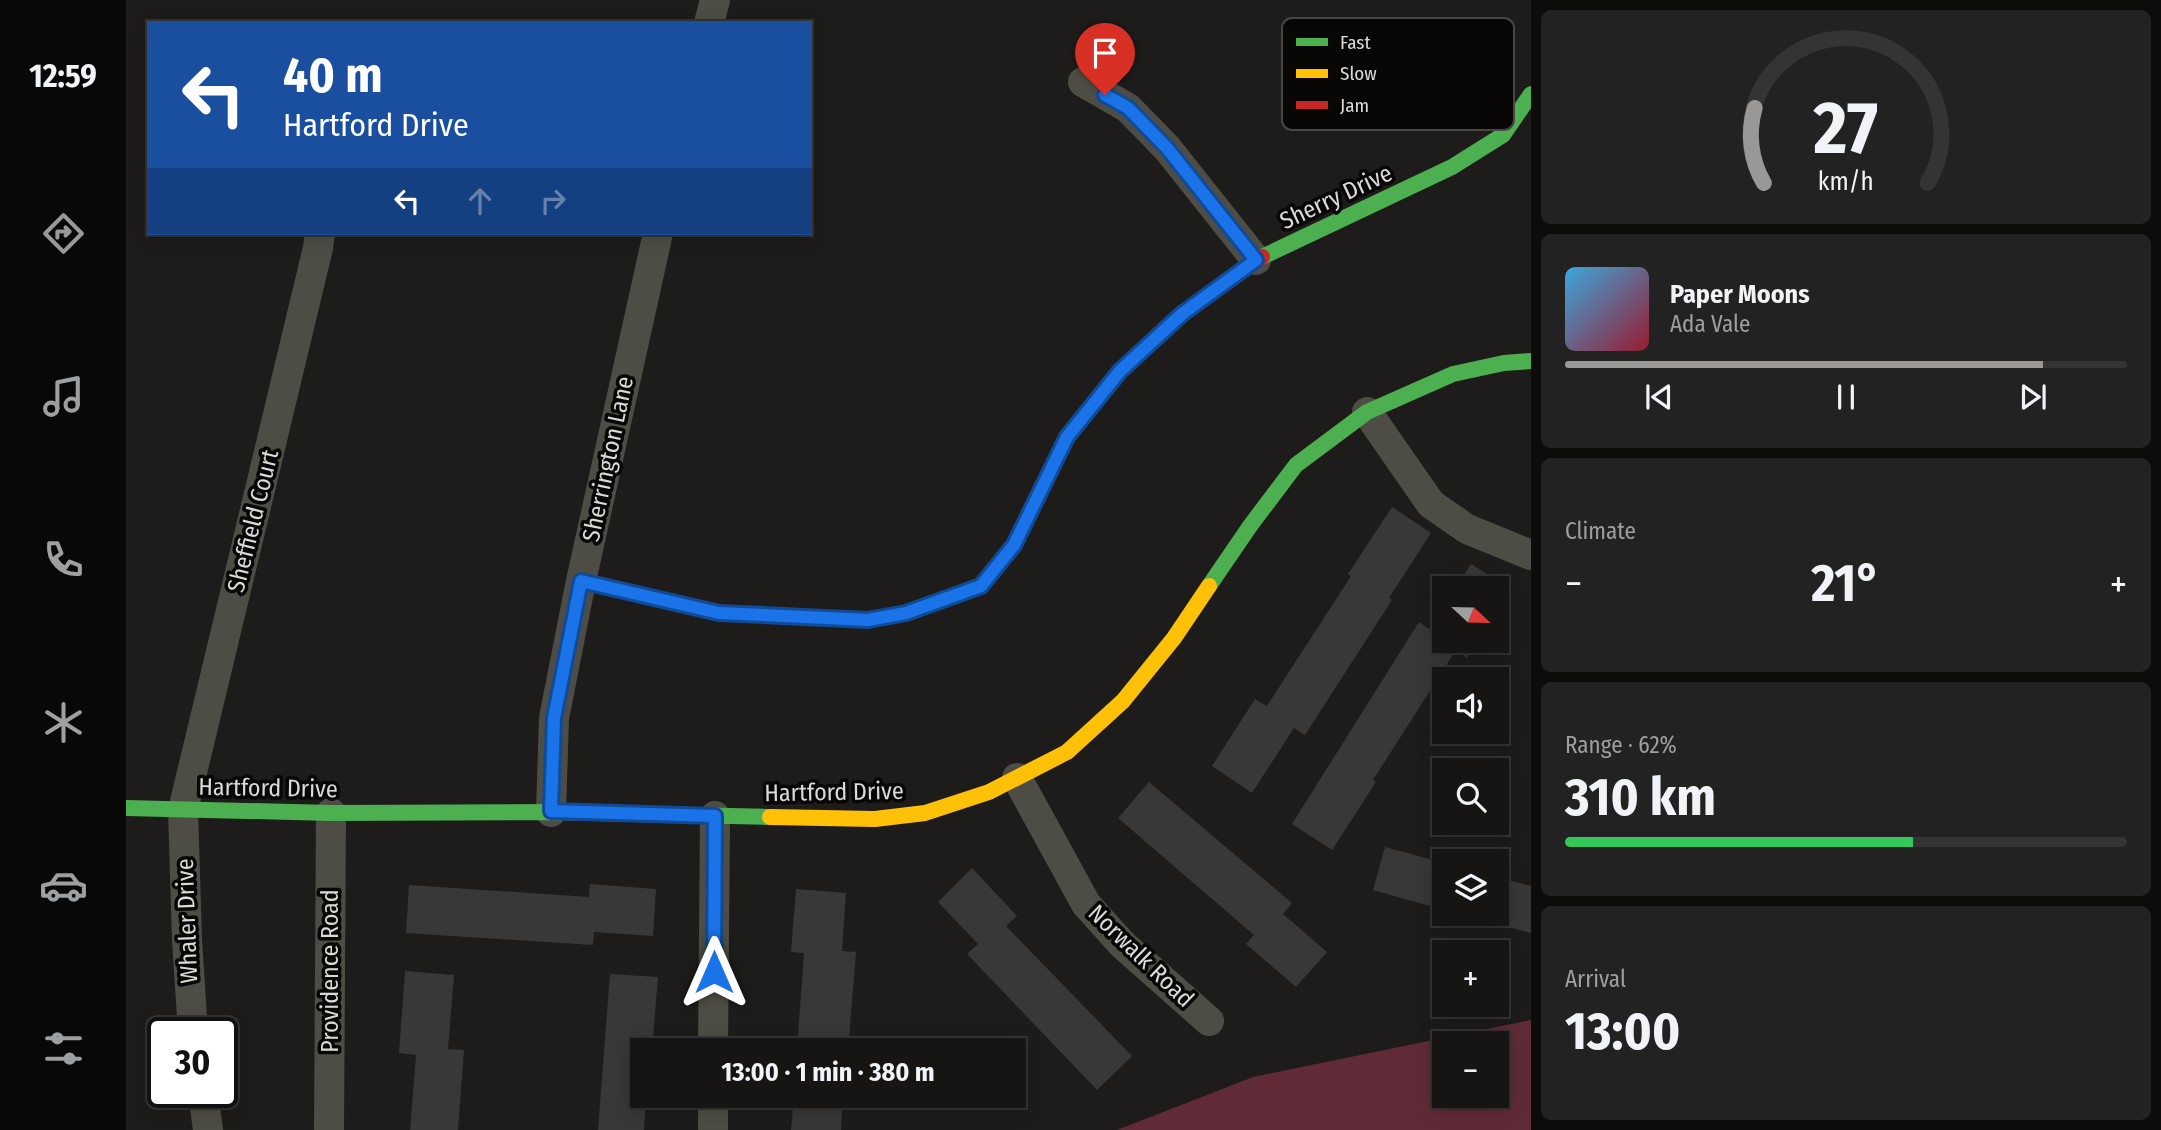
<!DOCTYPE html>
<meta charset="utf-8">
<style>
:root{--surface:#161514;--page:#232222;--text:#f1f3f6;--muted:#9e9fa0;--line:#353434;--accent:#999896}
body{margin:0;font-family:"Fira Sans Condensed",sans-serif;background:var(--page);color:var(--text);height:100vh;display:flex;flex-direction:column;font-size:26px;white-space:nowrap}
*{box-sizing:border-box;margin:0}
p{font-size:23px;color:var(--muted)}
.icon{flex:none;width:38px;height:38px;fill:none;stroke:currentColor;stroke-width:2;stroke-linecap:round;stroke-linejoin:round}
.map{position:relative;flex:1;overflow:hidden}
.sheet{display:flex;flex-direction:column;gap:10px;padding:10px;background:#0c0c0b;width:630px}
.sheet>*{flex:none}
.banner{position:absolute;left:21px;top:21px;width:665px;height:214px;border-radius:0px;box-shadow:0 4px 18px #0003,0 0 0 2px var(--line);background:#1a4fa0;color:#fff;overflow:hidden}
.needle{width:46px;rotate:112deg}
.tools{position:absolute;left:1306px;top:576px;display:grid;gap:14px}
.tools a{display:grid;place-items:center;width:77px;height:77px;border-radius:0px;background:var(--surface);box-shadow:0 4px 18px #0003,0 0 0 2px var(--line);font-size:35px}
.speed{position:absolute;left:21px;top:1017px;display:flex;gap:14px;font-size:35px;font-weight:700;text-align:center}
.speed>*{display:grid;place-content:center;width:91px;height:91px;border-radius:50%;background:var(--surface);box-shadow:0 4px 18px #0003,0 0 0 2px var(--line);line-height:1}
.speed .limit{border:4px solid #111;border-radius:10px;background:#fff;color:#111}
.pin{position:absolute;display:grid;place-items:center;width:60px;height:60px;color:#fff;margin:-72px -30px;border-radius:50% 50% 50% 0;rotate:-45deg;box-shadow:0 0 7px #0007}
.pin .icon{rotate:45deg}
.me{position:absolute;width:77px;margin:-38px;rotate:0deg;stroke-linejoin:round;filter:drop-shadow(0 0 5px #0008)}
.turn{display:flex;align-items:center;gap:24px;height:147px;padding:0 21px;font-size:32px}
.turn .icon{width:91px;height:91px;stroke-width:2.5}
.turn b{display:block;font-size:49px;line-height:60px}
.lanes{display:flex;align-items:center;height:66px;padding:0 21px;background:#0003;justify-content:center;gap:35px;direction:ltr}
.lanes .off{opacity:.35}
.big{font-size:52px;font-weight:700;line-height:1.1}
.sheet .card{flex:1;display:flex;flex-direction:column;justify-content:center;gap:10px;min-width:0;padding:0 24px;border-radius:10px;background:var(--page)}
.sheet .dial{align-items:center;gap:0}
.dial svg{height:182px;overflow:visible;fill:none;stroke:var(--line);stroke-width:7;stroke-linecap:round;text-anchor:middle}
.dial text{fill:var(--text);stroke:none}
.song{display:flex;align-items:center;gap:21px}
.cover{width:84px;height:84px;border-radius:10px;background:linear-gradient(135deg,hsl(200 70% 55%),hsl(350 70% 35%))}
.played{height:7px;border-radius:4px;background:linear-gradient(90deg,var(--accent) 85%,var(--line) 85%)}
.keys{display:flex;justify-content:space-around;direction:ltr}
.heat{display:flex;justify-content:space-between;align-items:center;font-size:38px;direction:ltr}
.charge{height:10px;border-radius:5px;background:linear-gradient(90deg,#34c759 62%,var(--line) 0)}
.trip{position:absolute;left:504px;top:1038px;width:396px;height:70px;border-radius:0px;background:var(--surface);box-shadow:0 4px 18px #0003,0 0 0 2px var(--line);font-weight:700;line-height:70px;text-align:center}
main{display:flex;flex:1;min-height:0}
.tabs{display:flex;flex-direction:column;width:126px;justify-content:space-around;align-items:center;background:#090808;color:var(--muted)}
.tabs .icon{width:49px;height:49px}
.tabs .on{color:var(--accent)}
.tabs b{font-size:32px;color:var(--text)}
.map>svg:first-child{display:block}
.green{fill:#602b37;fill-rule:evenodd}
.building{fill:#393838}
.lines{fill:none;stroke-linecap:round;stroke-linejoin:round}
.street{stroke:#4e4d45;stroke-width:30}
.fast{stroke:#4caf50;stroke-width:16}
.slow{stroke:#ffc107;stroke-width:16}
.jam{stroke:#c62828;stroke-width:16}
.route-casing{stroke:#114b97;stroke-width:18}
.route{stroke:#1a73e8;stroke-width:12}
.labels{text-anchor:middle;stroke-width:7;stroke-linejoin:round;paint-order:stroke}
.street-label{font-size:24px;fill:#dcdad9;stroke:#080706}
.key{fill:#080706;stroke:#484645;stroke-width:2}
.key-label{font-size:19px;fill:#dcdad9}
</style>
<main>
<nav class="tabs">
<b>12:59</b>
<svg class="icon on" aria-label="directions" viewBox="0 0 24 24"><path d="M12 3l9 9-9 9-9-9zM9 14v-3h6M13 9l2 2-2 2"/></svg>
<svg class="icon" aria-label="music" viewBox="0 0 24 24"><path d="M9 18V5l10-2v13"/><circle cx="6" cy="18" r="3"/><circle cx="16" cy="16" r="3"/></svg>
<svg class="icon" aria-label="phone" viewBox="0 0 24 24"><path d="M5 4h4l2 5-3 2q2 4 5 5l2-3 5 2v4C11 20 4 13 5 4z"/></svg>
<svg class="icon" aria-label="climate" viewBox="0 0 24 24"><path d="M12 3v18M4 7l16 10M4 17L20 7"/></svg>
<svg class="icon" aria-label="car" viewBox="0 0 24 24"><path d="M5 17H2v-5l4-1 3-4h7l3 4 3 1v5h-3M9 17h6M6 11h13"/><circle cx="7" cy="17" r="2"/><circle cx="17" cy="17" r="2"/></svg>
<svg class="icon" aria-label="filters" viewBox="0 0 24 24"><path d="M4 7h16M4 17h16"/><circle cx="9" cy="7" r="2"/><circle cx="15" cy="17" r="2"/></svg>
</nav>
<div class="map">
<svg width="1405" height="1130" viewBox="0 0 1405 1130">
<rect width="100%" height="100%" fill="#1d1c1b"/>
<path class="green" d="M 1405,1020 L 1405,1130 L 991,1130 L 1127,1077 ZM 1370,1043 L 1370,1096 L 1318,1096 L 1318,1043 Z"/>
<path class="building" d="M 1266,507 L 1305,533 L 1263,598 L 1266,600 L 1179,735 L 1168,728 L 1126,793 L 1086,766 L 1129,699 L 1141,706 L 1225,576 L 1222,574 Z
M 1345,564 L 1385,590 L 1370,612 L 1370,588 L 1330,588 Z
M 1318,607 L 1318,640 L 1352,640 L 1341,658 L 1330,650 L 1247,780 L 1250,782 L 1206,850 L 1166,824 L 1293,622 L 1303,629 Z
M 1023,782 L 1166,903 L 1157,914 L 1201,952 L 1170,987 L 1120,944 L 1128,935 L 992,818 Z
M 1259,847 L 1318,863 L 1318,910 L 1247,890 Z
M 846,868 L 891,916 L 880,926 L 1006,1056 L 971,1090 L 841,954 L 852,944 L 812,902 Z
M 1370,877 L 1405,886 L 1405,933 L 1334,914 L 1370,914 Z
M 464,884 L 530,889 L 527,936 L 468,932 L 467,945 L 280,933 L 283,885 L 463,897 Z
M 670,889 L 720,893 L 716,951 L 730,952 L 722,1050 L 671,1050 L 678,953 L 665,952 Z
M 279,971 L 328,975 L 322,1049 L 338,1050 L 332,1130 L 284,1130 L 290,1055 L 273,1053 Z
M 484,974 L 532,977 L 526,1050 L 516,1050 L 516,1096 L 520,1096 L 518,1130 L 472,1130 Z
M 668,1096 L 717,1096 L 715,1130 L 665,1130 Z"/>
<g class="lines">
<path class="street" d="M 583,23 L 589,0
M 957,82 L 1002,108 L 1041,148 L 1130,260
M 1241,412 L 1305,504 L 1341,529 L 1405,555
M 891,778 L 960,904 L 996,944 L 1083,1021
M 425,812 L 428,718 L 455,581 L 532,233
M 67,1032 L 61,940 L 57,810 L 192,248 L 194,233
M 587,1050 L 589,816
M 77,1092 L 82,1130
M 203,1130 L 205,813
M 587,1130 L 587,1096"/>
<path class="fast" d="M 1136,257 L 1326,167 L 1377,135 L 1405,94
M 455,581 L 593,613 L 742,620 L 780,613 L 822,598
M 1083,586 L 1124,526 L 1170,465 L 1241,412 L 1327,374 L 1378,363 L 1405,361
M 0,808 L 205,813 L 425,812 L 644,817"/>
<path class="slow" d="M 644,817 L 749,819 L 799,813 L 863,792 L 941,752 L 997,701 L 1048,638 L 1083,586"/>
<path class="jam" d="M 822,598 L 855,586 L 888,545 L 941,437 L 994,371 L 1056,314 L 1136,257"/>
</g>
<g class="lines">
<g class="route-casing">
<path id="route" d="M 588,972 L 589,816 L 425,811 L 428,718 L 455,581 L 593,613 L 742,620 L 780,613 L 855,586 L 888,545 L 941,437 L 994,371 L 1056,314 L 1130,260 L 1041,148 L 1002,108 L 979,95"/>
</g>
<use href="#route" class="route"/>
</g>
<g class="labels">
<g class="street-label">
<text transform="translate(1210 197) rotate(-25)" y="8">Sherry Drive</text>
<text transform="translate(482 459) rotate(-78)" y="8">Sherrington Lane</text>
<text transform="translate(127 521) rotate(-76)" y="8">Sheffield Court</text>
<text transform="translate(142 788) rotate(1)" y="8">Hartford Drive</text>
<text transform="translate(708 792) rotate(-1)" y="8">Hartford Drive</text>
<text transform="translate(61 921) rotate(-92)" y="8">Whaler Drive</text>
<text transform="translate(1015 956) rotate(44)" y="8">Norwalk Road</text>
<text transform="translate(204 971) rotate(-90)" y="8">Providence Road</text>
</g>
</g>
<rect x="1156" y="18" width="232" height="112" rx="10" class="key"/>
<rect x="1170" y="38" width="32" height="8" fill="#4caf50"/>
<rect x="1170" y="69" width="32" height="9" fill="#ffc107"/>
<rect x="1170" y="101" width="32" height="8" fill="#c62828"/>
<g class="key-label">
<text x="1214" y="49">Fast</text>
<text x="1214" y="80">Slow</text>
<text x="1214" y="112">Jam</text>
</g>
</svg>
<div class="tools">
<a><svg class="needle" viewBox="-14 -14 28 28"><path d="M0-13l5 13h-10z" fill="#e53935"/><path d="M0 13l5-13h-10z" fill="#9e9fa0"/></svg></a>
<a><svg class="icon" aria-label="sound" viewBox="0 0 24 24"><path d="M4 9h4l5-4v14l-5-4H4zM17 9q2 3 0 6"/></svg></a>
<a><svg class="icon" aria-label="search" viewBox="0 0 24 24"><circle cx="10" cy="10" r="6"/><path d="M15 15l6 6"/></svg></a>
<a><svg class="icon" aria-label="layers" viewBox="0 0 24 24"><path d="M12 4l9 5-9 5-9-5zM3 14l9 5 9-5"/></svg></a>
<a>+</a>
<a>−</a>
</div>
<div class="speed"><div class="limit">30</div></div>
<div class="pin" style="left:979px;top:95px;background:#d93025"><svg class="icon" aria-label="arrive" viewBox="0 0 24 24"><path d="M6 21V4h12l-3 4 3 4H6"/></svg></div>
<svg class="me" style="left:588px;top:972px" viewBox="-20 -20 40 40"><path d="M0-17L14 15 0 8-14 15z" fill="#1a73e8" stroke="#fff" stroke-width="4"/></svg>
<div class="trip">13:00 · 1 min · 380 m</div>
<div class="banner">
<div class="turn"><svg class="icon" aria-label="left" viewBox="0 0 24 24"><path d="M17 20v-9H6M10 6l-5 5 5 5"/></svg><div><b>40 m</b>Hartford Drive</div></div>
<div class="lanes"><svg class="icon" aria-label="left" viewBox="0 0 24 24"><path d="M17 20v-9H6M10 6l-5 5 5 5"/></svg><svg class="icon off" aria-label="ahead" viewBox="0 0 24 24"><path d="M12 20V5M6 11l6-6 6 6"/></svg><svg class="icon off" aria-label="right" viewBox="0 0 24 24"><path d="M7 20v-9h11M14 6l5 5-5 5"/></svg></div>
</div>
</div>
<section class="sheet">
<div class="card dial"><svg viewBox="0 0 100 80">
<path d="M14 69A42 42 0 1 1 86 69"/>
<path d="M14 69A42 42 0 0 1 10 36" stroke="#999896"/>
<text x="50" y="56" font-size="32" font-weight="700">27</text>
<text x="50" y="72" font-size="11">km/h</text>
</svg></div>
<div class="card">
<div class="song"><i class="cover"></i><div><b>Paper Moons</b><p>Ada Vale</p></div></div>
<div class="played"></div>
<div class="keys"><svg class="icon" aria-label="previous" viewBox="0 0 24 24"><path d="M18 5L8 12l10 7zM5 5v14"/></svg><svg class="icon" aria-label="pause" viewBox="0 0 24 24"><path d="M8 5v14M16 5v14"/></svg><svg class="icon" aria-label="next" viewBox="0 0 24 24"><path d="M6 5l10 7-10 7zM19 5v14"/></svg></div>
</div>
<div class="card"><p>Climate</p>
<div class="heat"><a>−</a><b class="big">21°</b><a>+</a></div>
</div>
<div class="card"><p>Range · 62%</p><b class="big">310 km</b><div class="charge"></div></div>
<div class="card"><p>Arrival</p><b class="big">13:00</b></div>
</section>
</main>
